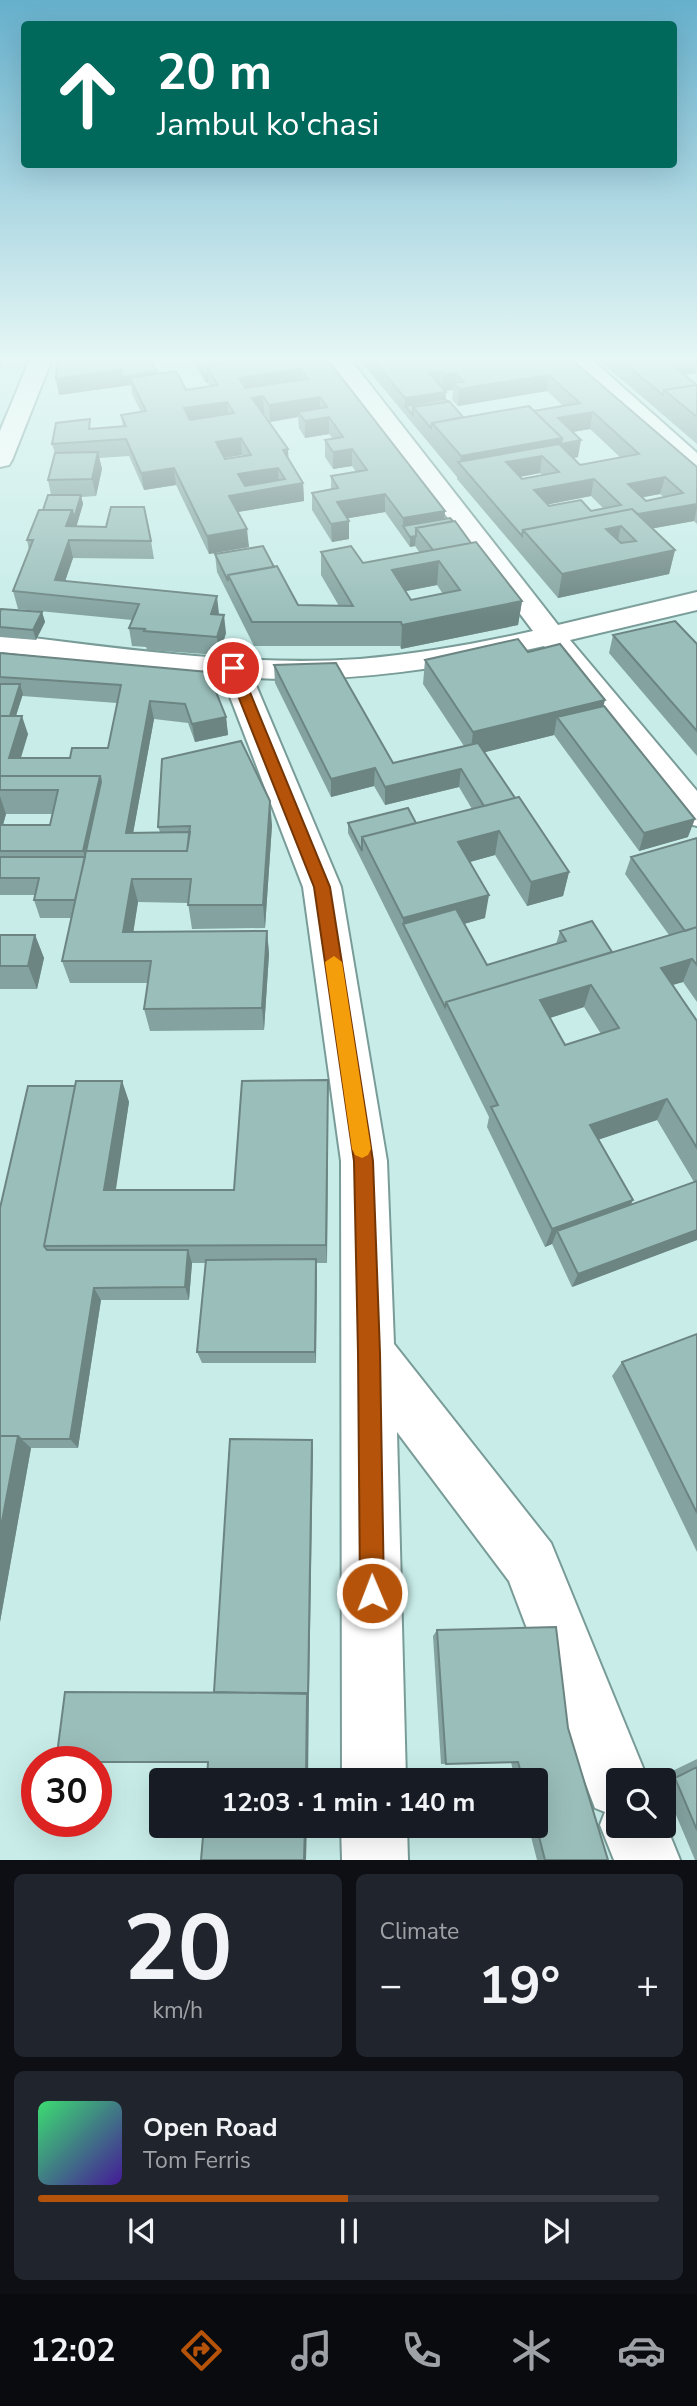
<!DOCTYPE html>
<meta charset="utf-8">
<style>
:root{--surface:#171b24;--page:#20242c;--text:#f1f3f6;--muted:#9ea1a6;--line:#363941;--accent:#b45309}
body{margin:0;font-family:"Nunito Sans",sans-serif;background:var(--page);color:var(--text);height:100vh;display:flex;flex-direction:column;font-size:26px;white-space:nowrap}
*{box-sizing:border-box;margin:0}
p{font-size:23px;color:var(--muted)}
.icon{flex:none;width:38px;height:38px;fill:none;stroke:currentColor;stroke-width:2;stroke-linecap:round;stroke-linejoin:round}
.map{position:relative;height:1860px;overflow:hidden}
.sheet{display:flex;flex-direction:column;gap:14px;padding:14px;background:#0d0f14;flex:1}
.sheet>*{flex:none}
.hud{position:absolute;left:21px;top:21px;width:656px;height:147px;border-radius:7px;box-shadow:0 7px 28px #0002;background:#00695c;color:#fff;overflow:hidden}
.controls{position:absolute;left:606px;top:1768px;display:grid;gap:14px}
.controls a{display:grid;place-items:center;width:70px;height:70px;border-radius:7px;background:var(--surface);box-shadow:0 7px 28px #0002;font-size:35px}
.speed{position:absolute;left:21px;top:1746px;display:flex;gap:14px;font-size:35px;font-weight:700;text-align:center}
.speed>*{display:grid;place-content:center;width:91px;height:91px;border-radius:50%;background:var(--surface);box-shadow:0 7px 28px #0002;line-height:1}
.speed .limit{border:10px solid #d22;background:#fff;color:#111}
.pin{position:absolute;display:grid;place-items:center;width:60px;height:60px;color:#fff;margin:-30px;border:4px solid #fff;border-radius:50%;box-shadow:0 2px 7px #0007}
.me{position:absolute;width:77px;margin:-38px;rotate:359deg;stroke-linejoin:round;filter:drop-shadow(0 0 5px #0008)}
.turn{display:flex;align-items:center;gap:24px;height:147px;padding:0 21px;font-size:32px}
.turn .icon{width:91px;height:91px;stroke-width:2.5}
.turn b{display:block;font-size:49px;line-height:60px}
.big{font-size:52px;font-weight:700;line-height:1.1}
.sheet .widget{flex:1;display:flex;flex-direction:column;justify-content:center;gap:10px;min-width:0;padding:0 24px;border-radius:10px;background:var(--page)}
.sheet .dial{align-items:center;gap:0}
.dial b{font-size:91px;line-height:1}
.song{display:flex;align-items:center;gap:21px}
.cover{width:84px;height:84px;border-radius:10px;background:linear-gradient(135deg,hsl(140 70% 55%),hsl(260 70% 35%))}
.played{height:7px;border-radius:4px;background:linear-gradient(90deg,var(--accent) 50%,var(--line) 50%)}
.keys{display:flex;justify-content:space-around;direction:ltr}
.heat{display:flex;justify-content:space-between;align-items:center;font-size:38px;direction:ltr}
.sheet .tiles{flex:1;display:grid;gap:14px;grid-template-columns:1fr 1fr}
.widget:last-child{grid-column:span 2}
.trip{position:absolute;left:149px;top:1768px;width:399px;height:70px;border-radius:7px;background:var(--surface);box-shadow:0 7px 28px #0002;font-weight:700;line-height:70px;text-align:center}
.tabs{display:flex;height:112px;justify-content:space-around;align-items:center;background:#090b0e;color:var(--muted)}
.tabs .icon{width:49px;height:49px}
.tabs .current{color:var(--accent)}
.tabs b{font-size:32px;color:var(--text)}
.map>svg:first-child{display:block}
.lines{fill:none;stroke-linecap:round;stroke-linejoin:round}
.street-casing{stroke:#799c98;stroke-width:4}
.street{fill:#fff;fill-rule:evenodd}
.wall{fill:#84a3a0;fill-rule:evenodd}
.shaded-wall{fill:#6c8582}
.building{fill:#9abeba;stroke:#6c8582;stroke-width:2;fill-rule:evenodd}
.route{fill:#b45309;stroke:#753606;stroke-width:2}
.slow{fill:#f59e0b}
</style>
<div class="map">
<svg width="697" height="1860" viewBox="0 0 697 1860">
<rect width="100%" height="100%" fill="#c8ede9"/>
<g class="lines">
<g class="street-casing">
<path id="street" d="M 30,359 L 52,359 L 12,460 L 9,465 L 0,467 L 0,431 Z
M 328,359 L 350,359 L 558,625 L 697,592 L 697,610 L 570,640 L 697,791 L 697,826 L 685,823 L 544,646 C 448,668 352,683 253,678 L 341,887 L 387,1161 L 394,1344 L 551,1543 L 648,1780 L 618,1780 L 618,1825 L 663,1825 L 663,1818 L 680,1860 L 614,1860 L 600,1825 L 605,1812 L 595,1808 L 509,1581 L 397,1432 L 406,1780 L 342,1780 L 341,1161 L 303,887 L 222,676 L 0,652 L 0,634 C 119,648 240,667 360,659 C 418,654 476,644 533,631 Z
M 568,359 L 591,359 L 697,453 L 697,473 L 688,471 Z
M 341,1825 L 407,1825 L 408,1860 L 342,1860 Z"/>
</g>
<use href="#street" class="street"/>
</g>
<path class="wall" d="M 77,359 L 154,365 L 153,365 L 157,374 L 186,390 L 210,386 L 208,383 L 206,383 L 191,359 L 327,359 L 444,519 L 471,543 L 522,601 L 518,625 L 401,649 L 400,646 L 254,646 L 217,572 L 215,554 L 274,567 L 298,605 L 339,606 L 321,575 L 321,552 L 363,563 L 420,553 L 415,546 L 410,547 L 385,512 L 348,518 L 349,539 L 332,542 L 312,510 L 312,493 L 331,489 L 331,476 L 356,472 L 352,466 L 333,469 L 325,457 L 325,440 L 333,439 L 329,434 L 305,438 L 299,428 L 298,417 L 270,422 L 264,413 L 262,413 L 288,449 L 288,459 L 303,483 L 304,501 L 238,512 L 249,547 L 209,554 L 176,485 L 144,490 L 129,456 L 99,458 L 102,469 L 96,496 L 81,497 L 83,504 L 76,527 L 151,541 L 154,559 L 73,558 L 65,581 L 219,615 L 226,633 L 219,655 L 147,650 L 146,647 L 132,646 L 129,628 L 132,620 L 18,609 L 13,591 L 29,550 L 27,540 L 51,495 L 48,480 L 55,454 L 52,444 L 92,429 L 123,427 L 121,415 L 141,412 L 132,394 L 131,385 L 59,395 L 56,379 ZM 242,455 L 243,456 L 225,459 L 224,458 ZM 437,585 L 443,594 L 411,600 L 406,591 Z
M 359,359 L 571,359 L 697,467 L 697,524 L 694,521 L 653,528 L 675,550 L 669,574 L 558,598 L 457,479 L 457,477 ZM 453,390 L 452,400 L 458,406 L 547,391 L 563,406 L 534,411 L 463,417 L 445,399 L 445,391 ZM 590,429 L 621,458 L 580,465 L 574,458 L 578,457 L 572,432 ZM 540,473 L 542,475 L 522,479 L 519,477 ZM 660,494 L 664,497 L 646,501 L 642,497 ZM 591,496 L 604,509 L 591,511 L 549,506 L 547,504 Z
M 598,359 L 697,359 L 697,374 L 696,373 L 685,375 L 697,384 L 697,444 Z
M 0,612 L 42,612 L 45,622 L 36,640 L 0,637 Z
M 613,635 L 697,644 L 697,756 L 609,653 Z
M 528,652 L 604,706 L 688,837 L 639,851 L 554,735 L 484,752 L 515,798 L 569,872 L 563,896 L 527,906 L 495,855 L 470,862 L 485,918 L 464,924 L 487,965 L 556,944 L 560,931 L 612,952 L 669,935 L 625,874 L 631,857 L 697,838 L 697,1002 L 683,982 L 672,985 L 697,1021 L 697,1240 L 572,1287 L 552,1244 L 545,1247 L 487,1127 L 489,1117 L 348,833 L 348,823 L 416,823 L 472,809 L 459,787 L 385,805 L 374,786 L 331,797 L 275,683 L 274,665 L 393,763 L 464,746 L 423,684 L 425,660 ZM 584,1007 L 601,1034 L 565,1045 L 550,1018 ZM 657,1120 L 694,1182 L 631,1205 L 599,1139 Z
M 0,653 L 208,672 L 226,717 L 228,735 L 195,742 L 188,723 L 154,719 L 133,833 L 160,832 L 158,827 L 272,825 L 265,928 L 192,929 L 188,903 L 138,902 L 133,931 L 267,931 L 269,954 L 264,1030 L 150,1031 L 144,1009 L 148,983 L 70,983 L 62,961 L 71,918 L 40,918 L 34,900 L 35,895 L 0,895 ZM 22,696 L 117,703 L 108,748 L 70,758 L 21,758 L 28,734 L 16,716 ZM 6,814 L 52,814 L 50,825 L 3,825 Z
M 0,935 L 35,935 L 44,958 L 37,989 L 0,989 Z
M 122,1081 L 129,1102 L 115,1190 L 234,1190 L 328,1101 L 327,1263 L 316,1263 L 316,1363 L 202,1363 L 197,1352 L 206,1263 L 192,1263 L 189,1300 L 101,1300 L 78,1448 L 31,1448 L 0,1622 L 0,1208 L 75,1086 Z
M 697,1334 L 697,1552 L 612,1376 L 622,1362 Z
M 437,1630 L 568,1728 L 608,1860 L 537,1860 L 528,1825 L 536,1825 L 536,1780 L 515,1780 L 511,1762 L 441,1764 L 433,1636 Z
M 697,1759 L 697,1860 L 695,1860 L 663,1784 L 663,1780 L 661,1780 L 660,1777 Z"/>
<path class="shaded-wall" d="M 0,359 L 5,359 L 0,369 Z
M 115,359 L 153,359 L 154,365 L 119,370 Z
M 687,359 L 697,359 L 696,373 L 664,378 L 668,362 Z
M 301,369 L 302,385 L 240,394 L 239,378 Z
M 122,370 L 157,372 L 158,381 L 130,378 L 131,385 L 59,395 L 56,379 Z
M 440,371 L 439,388 L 429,373 Z
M 456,373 L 455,385 L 453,383 L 453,390 L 442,391 L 443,375 Z
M 208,374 L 208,383 L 206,383 L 205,375 Z
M 549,375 L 547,391 L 458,406 L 459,389 Z
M 446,392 L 445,408 L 413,407 L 405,406 L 405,415 L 405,398 Z
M 263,396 L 264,413 L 253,414 L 252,398 Z
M 320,397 L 320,414 L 298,412 L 298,417 L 270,422 L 269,405 Z
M 227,402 L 229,419 L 186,425 L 184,408 Z
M 593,412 L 590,429 L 555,435 L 558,418 Z
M 329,417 L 329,434 L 305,438 L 305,421 Z
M 241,438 L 242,455 L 217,459 L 216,442 Z
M 562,438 L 581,440 L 578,457 L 549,463 L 542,456 L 540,473 L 504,480 L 460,464 L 461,456 Z
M 288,449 L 289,466 L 283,450 Z
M 352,449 L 352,466 L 333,469 L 333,452 Z
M 98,452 L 102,469 L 96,496 L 92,479 Z
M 174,468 L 176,485 L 144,490 L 141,473 Z
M 278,468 L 279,485 L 240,492 L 238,474 Z
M 665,477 L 660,494 L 624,501 L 628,484 Z
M 594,479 L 591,496 L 531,508 L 534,490 Z
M 303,483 L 304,501 L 231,513 L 229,496 Z
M 385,494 L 385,512 L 338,520 L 337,502 Z
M 81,495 L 83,504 L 76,528 L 66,526 L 72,510 Z
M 697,504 L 697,508 L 694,521 L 628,533 L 621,526 L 616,549 L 527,535 Z
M 445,511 L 444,528 L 416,528 L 403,526 L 403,518 Z
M 349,521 L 349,539 L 332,542 L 331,524 Z
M 247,529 L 249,547 L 209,554 L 207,536 Z
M 416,536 L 415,546 L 410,547 L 410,537 Z
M 69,540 L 73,558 L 60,596 L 55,580 Z
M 675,550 L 669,574 L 558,598 L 562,574 Z
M 439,561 L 437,585 L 391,594 L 392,570 Z
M 217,596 L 219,614 L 213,632 L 211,614 Z
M 522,601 L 518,625 L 401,649 L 402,625 Z
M 42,612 L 45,622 L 36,640 L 33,630 Z
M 224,615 L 226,633 L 219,655 L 217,637 Z
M 20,684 L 23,694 L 10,734 L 7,724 Z
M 605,700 L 599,724 L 557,717 L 554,735 L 470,756 L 473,732 Z
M 150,701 L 154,719 L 130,850 L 126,833 Z
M 22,716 L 28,734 L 15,776 L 9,758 Z
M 226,717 L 228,735 L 195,742 L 192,724 Z
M 375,768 L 374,786 L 331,797 L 331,779 Z
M 461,769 L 459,787 L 385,805 L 385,787 Z
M 100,776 L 106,800 L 87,862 L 83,851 Z
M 0,796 L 6,814 L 0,836 Z
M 270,801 L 272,825 L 265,928 L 263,905 Z
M 695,819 L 688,837 L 639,851 L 644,833 Z
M 499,831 L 495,855 L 455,866 L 458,842 Z
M 569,872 L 563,896 L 527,906 L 531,882 Z
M 132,879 L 138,902 L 130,954 L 123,932 Z
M 489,895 L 485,918 L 410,939 L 403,924 L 403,918 Z
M 267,931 L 269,954 L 264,1030 L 262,1008 Z
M 35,935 L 44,958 L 37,989 L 28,966 Z
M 692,959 L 683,982 L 652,991 L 661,968 Z
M 591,985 L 584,1007 L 534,1023 L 540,1000 Z
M 328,1080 L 328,1101 L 327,1263 L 326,1245 Z
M 122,1081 L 129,1102 L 113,1209 L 104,1190 Z
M 667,1099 L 657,1120 L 583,1145 L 590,1125 Z
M 633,1200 L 624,1219 L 557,1231 L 552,1244 L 545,1247 L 552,1229 Z
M 697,1230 L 697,1240 L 572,1287 L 578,1274 Z
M 188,1250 L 192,1263 L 189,1300 L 185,1287 Z
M 316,1259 L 317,1272 L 316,1363 L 315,1352 Z
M 94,1288 L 101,1300 L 78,1448 L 70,1439 Z
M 18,1436 L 31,1448 L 0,1622 L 0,1532 Z
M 312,1440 L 313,1449 L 309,1696 L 308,1694 Z
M 307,1693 L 309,1696 L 308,1780 L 306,1780 Z
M 305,1825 L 307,1825 L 306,1860 L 304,1860 Z"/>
<path class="building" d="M 77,359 L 116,359 L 122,370 L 56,379 L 57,362 Z
M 132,359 L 150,359 L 157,372 L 123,377 L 122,370 L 117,361 Z
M 196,359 L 223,359 L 226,364 L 207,367 L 208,374 L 205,375 Z
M 227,359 L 250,359 L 251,360 L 261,359 L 327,359 L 445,511 L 403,518 L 385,494 L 337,502 L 349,521 L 331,524 L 312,493 L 338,488 L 331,476 L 367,470 L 352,449 L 333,452 L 325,440 L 343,437 L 329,417 L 305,421 L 298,412 L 327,407 L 320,397 L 269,405 L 263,396 L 252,398 L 288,449 L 283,450 L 303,483 L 229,496 L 247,529 L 207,536 L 174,468 L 141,473 L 126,439 L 52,444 L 56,423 L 90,419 L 89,429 L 126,426 L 121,415 L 146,411 L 130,378 L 176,371 L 186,390 L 218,385 L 207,367 L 230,363 ZM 301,369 L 308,379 L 245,388 L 239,378 ZM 227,402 L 234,413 L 190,420 L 184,408 ZM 241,438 L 251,455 L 225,459 L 216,442 ZM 278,468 L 285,479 L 245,486 L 238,474 Z
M 372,359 L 571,359 L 697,467 L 697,504 L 638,514 L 632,509 L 523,530 L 522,536 L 458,462 L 559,444 L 580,465 L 639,454 L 593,412 L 558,418 L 581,440 L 561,444 L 562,438 L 534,411 L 580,403 L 549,375 L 459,389 L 453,383 L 464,382 L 456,373 L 443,375 L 440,371 L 429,373 L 446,392 L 405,398 ZM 542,456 L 559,472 L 522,479 L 506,462 ZM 665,477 L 683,493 L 646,501 L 628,484 ZM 594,479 L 621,505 L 591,511 L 581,500 L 549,506 L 534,490 Z
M 620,359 L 687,359 L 668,362 L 697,385 L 664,390 L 663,395 Z
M 697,385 L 697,417 L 664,390 Z
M 445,399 L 448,402 L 413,407 L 413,415 L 405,406 Z
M 449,401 L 463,417 L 432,423 L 431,428 L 413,407 Z
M 529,406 L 562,438 L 461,456 L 432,423 Z
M 98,452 L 92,479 L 48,480 L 55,453 Z
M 48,495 L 81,495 L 74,518 L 72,510 L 43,510 Z
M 111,507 L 144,507 L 151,541 L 69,540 L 55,580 L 217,596 L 211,614 L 224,615 L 217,637 L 144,631 L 145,629 L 129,628 L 139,604 L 13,591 L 33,540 L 27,540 L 39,510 L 72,510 L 66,526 L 106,527 Z
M 632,509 L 675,550 L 562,574 L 523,530 ZM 621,526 L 636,541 L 621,543 L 606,529 Z
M 450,518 L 453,521 L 416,528 L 416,536 L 410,537 L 403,526 Z
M 455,521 L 471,543 L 433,550 L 416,528 Z
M 476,542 L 522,601 L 402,625 L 401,622 L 252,622 L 228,575 L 277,566 L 298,605 L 353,606 L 321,552 L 351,546 L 363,563 ZM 439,561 L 460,590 L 411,600 L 392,570 Z
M 263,546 L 274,567 L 228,575 L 228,581 L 215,554 Z
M 1,609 L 42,612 L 33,630 L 0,627 L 0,612 Z
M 675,621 L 697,644 L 697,731 L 613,635 Z
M 518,639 L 528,652 L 560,644 L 605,700 L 473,732 L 425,660 Z
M 0,653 L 208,672 L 226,717 L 192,724 L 185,704 L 150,701 L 126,833 L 190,832 L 187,851 L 86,851 L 101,782 L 100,776 L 0,776 L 0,716 L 22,716 L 9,758 L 70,758 L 72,748 L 108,748 L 121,685 L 0,677 Z
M 336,663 L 393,763 L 478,743 L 515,798 L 484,806 L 461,769 L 385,787 L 375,768 L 331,779 L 274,665 Z
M 0,684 L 20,684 L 10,716 L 0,716 Z
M 604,706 L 695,819 L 644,833 L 557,717 Z
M 241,741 L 270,801 L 263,905 L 188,905 L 191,879 L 132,879 L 123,932 L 267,931 L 262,1008 L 144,1009 L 151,961 L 62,961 L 86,851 L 187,851 L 190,826 L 158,827 L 162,759 Z
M 0,776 L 100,776 L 83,851 L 0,851 L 0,825 L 50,825 L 58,790 L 0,790 Z
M 519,797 L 569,872 L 531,882 L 499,831 L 458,842 L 489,895 L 403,918 L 362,837 Z
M 408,808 L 416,823 L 362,837 L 362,851 L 348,823 Z
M 697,838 L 697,927 L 685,931 L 631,857 Z
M 0,857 L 85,857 L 75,900 L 34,900 L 39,878 L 0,878 Z
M 456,909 L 487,965 L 566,941 L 560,931 L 592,921 L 612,952 L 446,1002 L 445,1007 L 403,924 Z
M 697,927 L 697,965 L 692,959 L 661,968 L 697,1021 L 697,1148 L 667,1099 L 590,1125 L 633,1200 L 552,1229 L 491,1107 L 498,1105 L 446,1002 ZM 591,985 L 619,1028 L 565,1045 L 540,1000 Z
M 0,935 L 35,935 L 28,966 L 0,966 Z
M 328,1080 L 326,1245 L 44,1246 L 76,1081 L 122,1081 L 104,1190 L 234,1190 L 242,1081 Z
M 28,1086 L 75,1086 L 44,1246 L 47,1250 L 188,1250 L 185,1287 L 94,1288 L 70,1439 L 21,1439 L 18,1436 L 0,1436 L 0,1208 Z
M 697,1181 L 697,1230 L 578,1274 L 557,1231 Z
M 316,1259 L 315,1352 L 197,1352 L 206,1260 Z
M 697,1334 L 697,1513 L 622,1362 Z
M 0,1436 L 18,1436 L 0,1532 Z
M 230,1439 L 312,1440 L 308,1694 L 214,1692 Z
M 556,1627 L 568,1728 L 608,1860 L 545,1860 L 536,1825 L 536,1780 L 523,1780 L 518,1762 L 446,1764 L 437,1630 Z
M 65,1692 L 307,1693 L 306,1780 L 207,1780 L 208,1762 L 56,1762 Z
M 697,1767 L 697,1830 L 675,1778 Z
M 204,1825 L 305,1825 L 304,1860 L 201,1860 Z"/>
<linearGradient id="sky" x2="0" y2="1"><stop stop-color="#66b0cc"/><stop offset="0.58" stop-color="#e6f7f5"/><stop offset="1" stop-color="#e6f7f5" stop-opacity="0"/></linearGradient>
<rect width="697" height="619" fill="url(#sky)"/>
<path class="route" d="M 233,665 L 240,668 L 330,887 L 369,1134 L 373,1161 L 380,1353 L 384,1593 L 380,1601 L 372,1605 L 363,1601 L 360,1593 L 358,1353 L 354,1161 L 350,1134 L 314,887 L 227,668 Z"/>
<path class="slow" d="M 334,956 L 342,962 L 371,1149 L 368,1155 L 362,1158 L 355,1155 L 352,1149 L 325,962 Z"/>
</svg>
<div class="controls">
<a><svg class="icon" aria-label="search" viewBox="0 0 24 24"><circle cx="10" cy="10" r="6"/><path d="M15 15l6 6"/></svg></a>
</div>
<div class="speed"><div class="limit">30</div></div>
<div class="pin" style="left:233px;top:668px;background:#d93025"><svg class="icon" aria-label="arrive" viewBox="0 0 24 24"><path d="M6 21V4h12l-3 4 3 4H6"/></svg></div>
<svg class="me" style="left:372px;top:1593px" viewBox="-20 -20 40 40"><circle r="17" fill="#b45309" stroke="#fff" stroke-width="3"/><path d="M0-11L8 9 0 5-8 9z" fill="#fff"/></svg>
<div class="trip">12:03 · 1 min · 140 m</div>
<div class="hud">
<div class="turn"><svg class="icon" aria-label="ahead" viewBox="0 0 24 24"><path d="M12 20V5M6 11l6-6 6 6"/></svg><div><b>20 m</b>Jambul ko'chasi</div></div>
</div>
</div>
<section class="sheet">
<div class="tiles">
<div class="widget dial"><b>20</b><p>km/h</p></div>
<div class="widget"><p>Climate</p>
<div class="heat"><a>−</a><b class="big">19°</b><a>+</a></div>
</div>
<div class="widget">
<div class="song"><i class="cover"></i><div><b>Open Road</b><p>Tom Ferris</p></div></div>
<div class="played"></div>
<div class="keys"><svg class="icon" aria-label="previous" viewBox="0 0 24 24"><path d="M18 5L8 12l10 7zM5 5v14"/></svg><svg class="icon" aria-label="pause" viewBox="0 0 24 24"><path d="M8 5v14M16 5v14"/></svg><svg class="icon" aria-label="next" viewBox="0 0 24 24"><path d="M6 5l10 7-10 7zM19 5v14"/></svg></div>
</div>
</div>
</section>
<nav class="tabs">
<b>12:02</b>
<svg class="icon current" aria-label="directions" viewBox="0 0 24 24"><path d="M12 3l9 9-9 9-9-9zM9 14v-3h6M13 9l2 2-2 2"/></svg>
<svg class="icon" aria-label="music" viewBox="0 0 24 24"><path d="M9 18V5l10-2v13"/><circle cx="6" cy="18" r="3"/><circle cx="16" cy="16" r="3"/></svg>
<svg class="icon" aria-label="phone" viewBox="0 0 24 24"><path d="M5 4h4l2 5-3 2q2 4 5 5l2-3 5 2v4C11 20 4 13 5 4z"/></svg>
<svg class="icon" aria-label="climate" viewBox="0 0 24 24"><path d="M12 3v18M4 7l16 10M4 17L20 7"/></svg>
<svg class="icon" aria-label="car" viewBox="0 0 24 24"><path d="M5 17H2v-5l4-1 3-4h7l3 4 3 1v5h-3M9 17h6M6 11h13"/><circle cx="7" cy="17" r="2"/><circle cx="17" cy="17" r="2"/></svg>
</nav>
